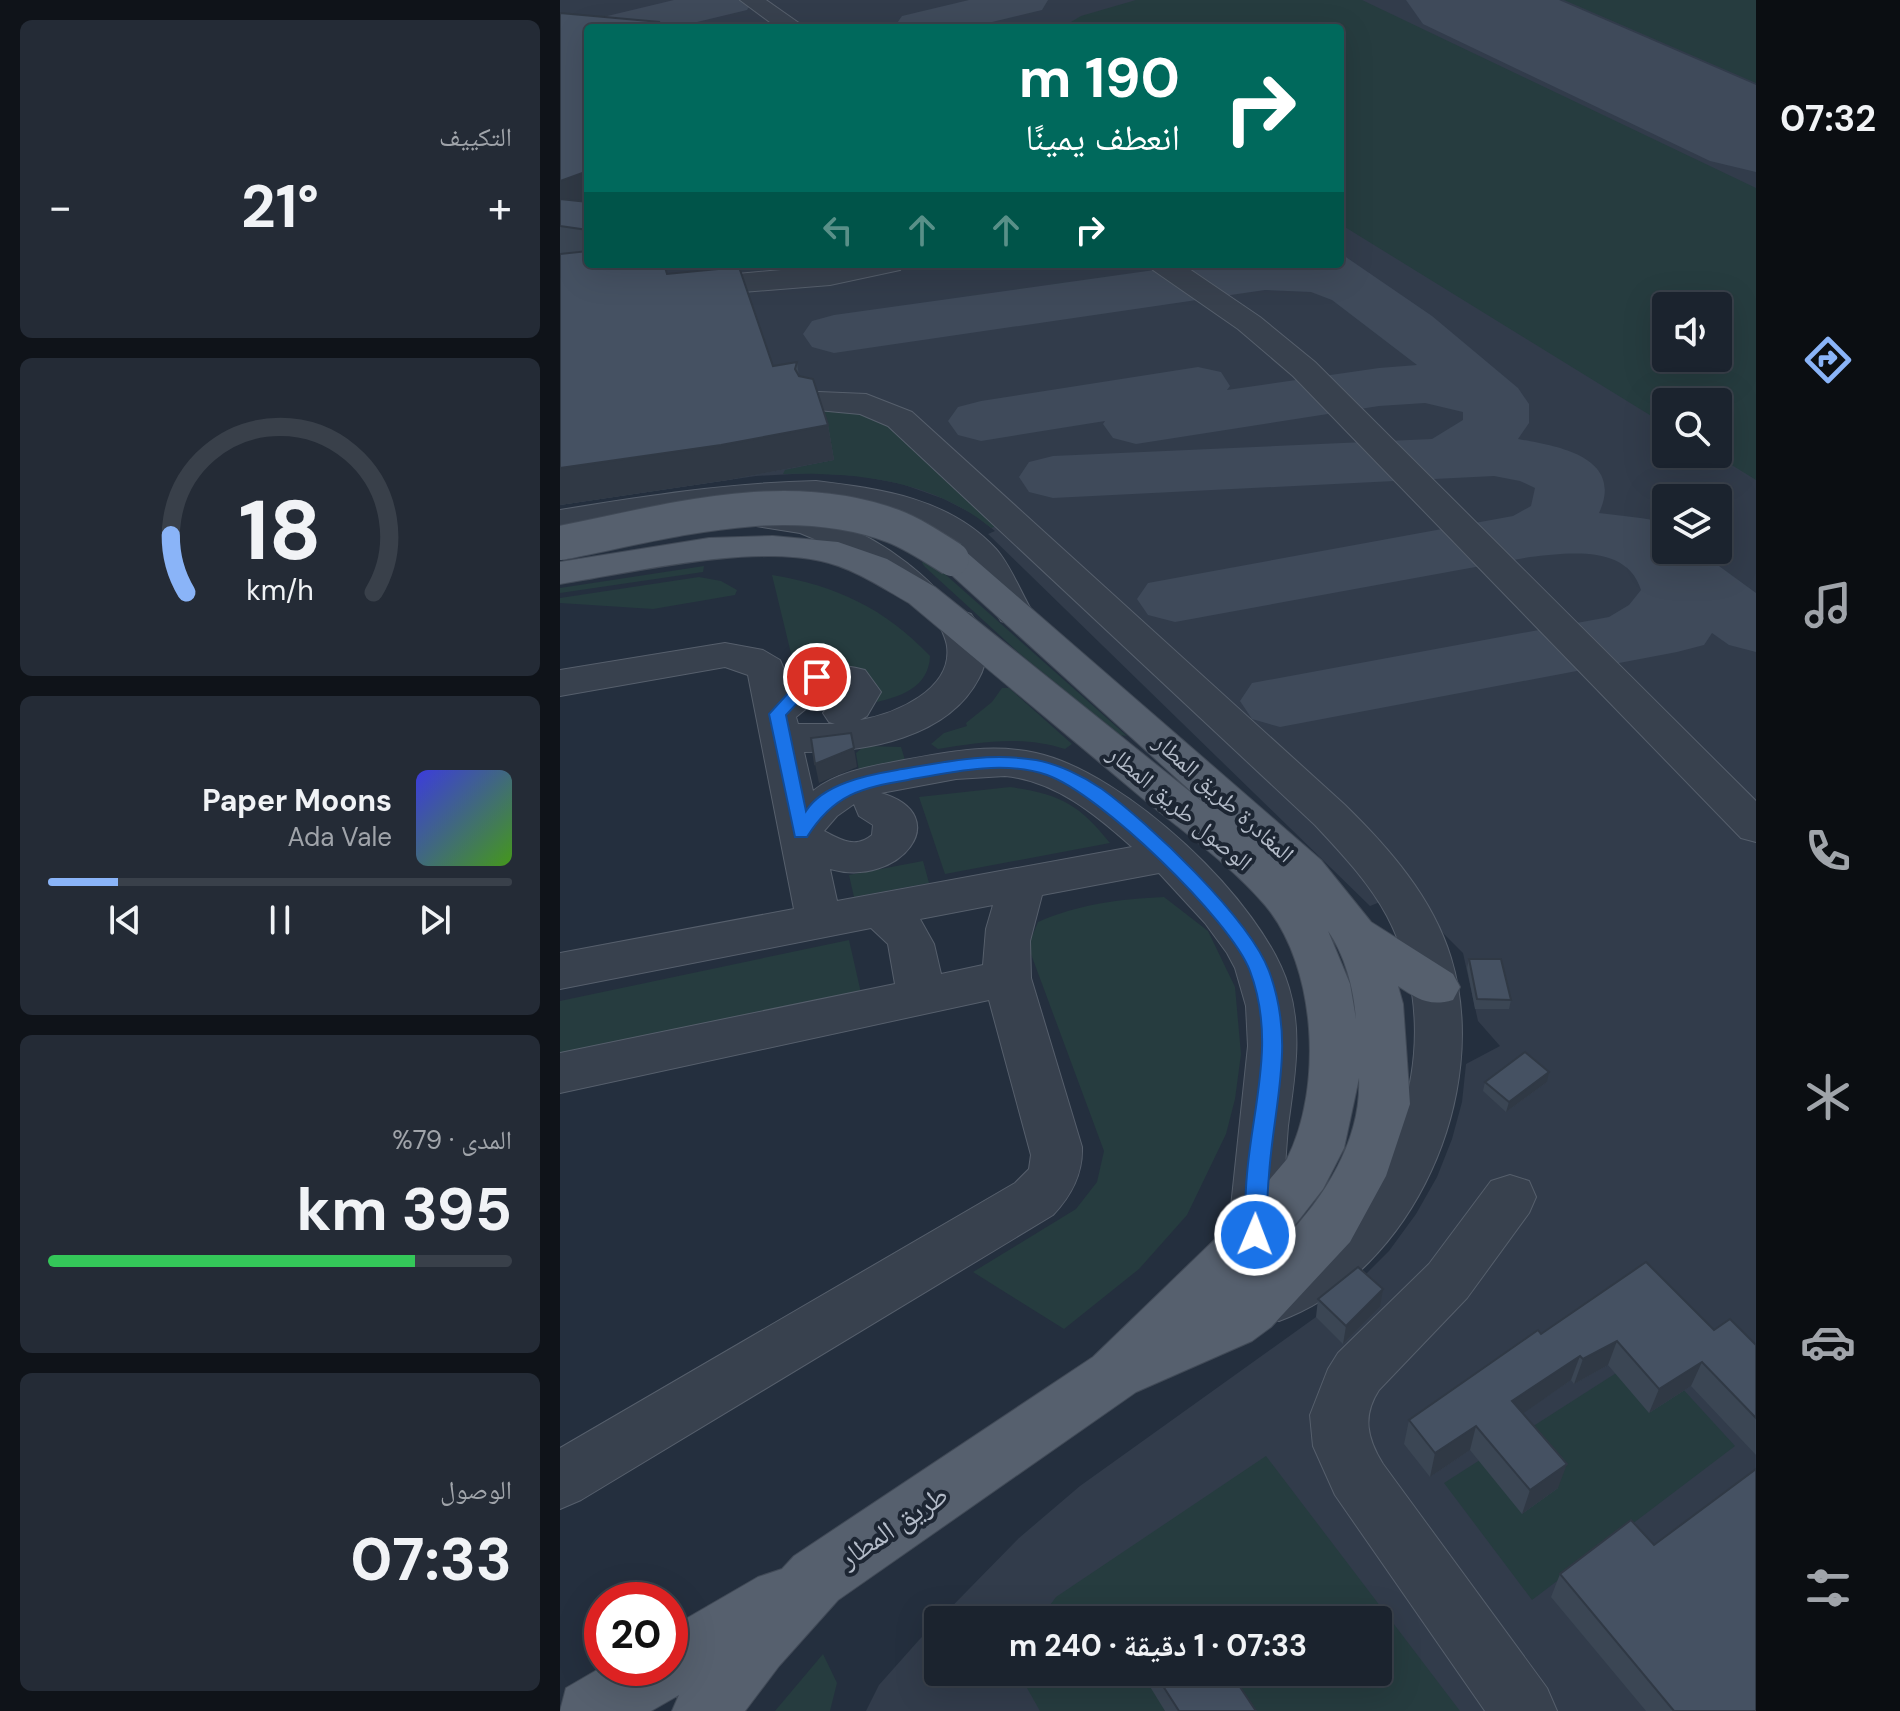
<!DOCTYPE html>
<html lang="ar">
<meta charset="utf-8">
<style>
:root{--surface:#1b232e;--page:#242b36;--text:#f1f3f6;--muted:#a0a4aa;--line:#39404a;--accent:#8ab4f8}
body{margin:0;font-family:"DM Sans","Noto Naskh Arabic",sans-serif;background:var(--page);color:var(--text);direction:rtl;height:100vh;display:flex;flex-direction:column;font-size:30px;white-space:nowrap}
*{box-sizing:border-box;margin:0}
p{font-size:26px;color:var(--muted)}
.icon{flex:none;width:44px;height:44px;fill:none;stroke:currentColor;stroke-width:2;stroke-linecap:round;stroke-linejoin:round}
.map{position:relative;flex:1;overflow:hidden;direction:ltr}
.details{display:flex;flex-direction:column;gap:20px;padding:20px;background:#0f1319;width:560px}
.details>*{flex:none}
.hud{position:absolute;left:24px;top:24px;width:760px;height:244px;border-radius:8px;box-shadow:0 8px 32px #0002,0 0 0 2px var(--line);direction:rtl;background:#00695c;color:#fff;overflow:hidden}
.fabs{position:absolute;left:1092px;top:292px;display:grid;gap:16px}
.fabs a{display:grid;place-items:center;width:80px;height:80px;border-radius:8px;background:var(--surface);box-shadow:0 8px 32px #0002,0 0 0 2px var(--line);font-size:40px}
.speed{position:absolute;left:24px;top:1582px;display:flex;gap:16px;font-size:40px;font-weight:700;text-align:center}
.speed>*{display:grid;place-content:center;width:104px;height:104px;border-radius:50%;background:var(--surface);box-shadow:0 8px 32px #0002,0 0 0 2px var(--line);line-height:1}
.speed .limit{border:12px solid #d22;background:#fff;color:#111}
.pin{position:absolute;display:grid;place-items:center;width:68px;height:68px;color:#fff;margin:-34px;border:4px solid #fff;border-radius:50%;box-shadow:0 2px 8px #0007}
.me{position:absolute;width:88px;margin:-44px;rotate:1deg;stroke-linejoin:round;filter:drop-shadow(0 0 6px #0008)}
.turn{display:flex;align-items:center;gap:28px;height:168px;padding:0 32px;font-size:36px}
.turn .icon{width:104px;height:104px;stroke-width:2.5}
.turn b{display:block;font-size:56px;line-height:68px}
.lanes{display:flex;align-items:center;height:76px;padding:0 32px;background:#0003;justify-content:center;gap:40px;direction:ltr}
.lanes .off{opacity:.35}
.big{font-size:60px;font-weight:700;line-height:1.1}
.details .widget{flex:1;display:flex;flex-direction:column;justify-content:center;gap:12px;min-width:0;padding:0 28px;border-radius:12px;background:var(--page)}
.details .dial{align-items:center;gap:0}
.dial svg{height:208px;overflow:visible;fill:none;stroke:var(--line);stroke-width:7;stroke-linecap:round;text-anchor:middle}
.dial text{fill:var(--text);stroke:none}
.song{display:flex;align-items:center;gap:24px}
.cover{width:96px;height:96px;border-radius:12px;background:linear-gradient(135deg,hsl(240 70% 55%),hsl(100 70% 35%))}
.played{height:8px;border-radius:4px;background:linear-gradient(90deg,var(--accent) 15%,var(--line) 15%)}
.keys{display:flex;justify-content:space-around;direction:ltr}
.heat{display:flex;justify-content:space-between;align-items:center;font-size:44px;direction:ltr}
.charge{height:12px;border-radius:6px;background:linear-gradient(90deg,#34c759 79%,var(--line) 0)}
.trip{position:absolute;left:364px;top:1606px;width:468px;height:80px;border-radius:8px;background:var(--surface);box-shadow:0 8px 32px #0002,0 0 0 2px var(--line);font-weight:700;line-height:80px;text-align:center;direction:rtl}
main{display:flex;flex:1;min-height:0}
.dock{display:flex;flex-direction:column;width:144px;justify-content:space-around;align-items:center;background:#0b0e12;color:var(--muted)}
.dock .icon{width:56px;height:56px}
.dock .current{color:var(--accent)}
.dock b{font-size:36px;color:var(--text)}
.map>svg:first-child{display:block}
.airport{fill:#323c4b;fill-rule:evenodd}
.green{fill:#263c3f;fill-rule:evenodd}
.lines{fill:none;stroke-linecap:round;stroke-linejoin:round}
.taxiway{fill:#3f4a5a;fill-rule:evenodd}
.runway{fill:#3f4a5a;fill-rule:evenodd}
.minor-casing{stroke:#565f6c;stroke-width:2}
.major-casing{stroke:#414a57;stroke-width:2}
.minor{fill:#38414e;fill-rule:evenodd}
.major{fill:#56606e;fill-rule:evenodd}
.major-bridge-casing{stroke:#414a57;stroke-width:36;stroke-linecap:butt}
.major-bridge{stroke:#56606e;stroke-width:34}
.wall{fill:#3b4654}
.shaded-wall{fill:#303945}
.building{fill:#455162;stroke:#303945;stroke-width:2}
.route{fill:#1a73e8;stroke:#114b97;stroke-width:2}
.labels{text-anchor:middle;stroke-width:8;stroke-linejoin:round;paint-order:stroke}
.street-label{font-size:24px;fill:#b4bcc9;stroke:#1d2633}
.near-street-label{font-size:28px;fill:#b4bcc9;stroke:#1d2633}
</style>
<main>
<nav class="dock">
<b>07:32</b>
<svg class="icon current" aria-label="directions" viewBox="0 0 24 24"><path d="M12 3l9 9-9 9-9-9zM9 14v-3h6M13 9l2 2-2 2"/></svg>
<svg class="icon" aria-label="music" viewBox="0 0 24 24"><path d="M9 18V5l10-2v13"/><circle cx="6" cy="18" r="3"/><circle cx="16" cy="16" r="3"/></svg>
<svg class="icon" aria-label="phone" viewBox="0 0 24 24"><path d="M5 4h4l2 5-3 2q2 4 5 5l2-3 5 2v4C11 20 4 13 5 4z"/></svg>
<svg class="icon" aria-label="climate" viewBox="0 0 24 24"><path d="M12 3v18M4 7l16 10M4 17L20 7"/></svg>
<svg class="icon" aria-label="car" viewBox="0 0 24 24"><path d="M5 17H2v-5l4-1 3-4h7l3 4 3 1v5h-3M9 17h6M6 11h13"/><circle cx="7" cy="17" r="2"/><circle cx="17" cy="17" r="2"/></svg>
<svg class="icon" aria-label="filters" viewBox="0 0 24 24"><path d="M4 7h16M4 17h16"/><circle cx="9" cy="7" r="2"/><circle cx="15" cy="17" r="2"/></svg>
</nav>
<div class="map">
<svg width="1196" height="1711" viewBox="0 0 1196 1711">
<rect width="100%" height="100%" fill="#242f3e"/>
<path class="airport" d="M 0,0 L 1196,0 L 1196,1711 L 306,1711 L 319,1685 L 359,1640 L 459,1538 L 520,1486 L 756,1317 L 795,1285 L 829,1251 L 856,1214 L 877,1177 L 892,1139 L 902,1102 L 906,1064 L 940,1046 L 918,1021 L 903,953 L 882,932 L 865,900 L 833,910 L 825,900 L 810,906 L 428,534 L 435,531 L 415,515 L 384,499 L 342,484 L 300,476 L 251,473 L 196,476 L 0,505 ZM 28,28 L 780,28 L 780,264 L 28,264 ZM 1106,306 L 1158,306 L 1158,358 L 1106,358 ZM 1106,402 L 1158,402 L 1158,454 L 1106,454 ZM 1106,498 L 1158,498 L 1158,550 L 1106,550 ZM 378,1620 L 818,1620 L 818,1672 L 378,1672 Z"/>
<path class="green" d="M 576,0 L 802,0 L 1196,188 L 1196,480 L 1154,454 L 1158,454 L 1158,402 L 1106,402 L 1106,425 L 780,224 L 780,28 L 501,28 L 521,16 ZM 1106,306 L 1158,306 L 1158,358 L 1106,358 Z
M 1004,0 L 1196,0 L 1196,83 Z
M 262,410 L 299,413 L 340,426 L 442,524 L 431,528 C 373,480 296,472 223,474 L 225,470 L 273,460 Z
M 365,559 L 368,559 L 567,736 L 559,735 L 459,653 L 365,567 L 362,563 Z
M 144,566 L 143,572 L 0,593 L 0,588 Z
M 212,575 C 275,585 326,609 370,656 C 369,686 343,696 317,702 C 321,658 266,662 236,674 Z
M 139,577 L 161,581 L 177,590 L 175,595 L 93,609 L 0,603 L 0,598 Z
M 442,688 L 449,688 L 512,744 L 505,749 C 462,735 421,742 378,749 L 371,744 L 384,733 L 407,726 L 406,723 L 432,702 Z
M 304,746 L 341,747 L 345,760 L 300,777 L 296,753 Z
M 450,787 C 500,794 519,804 550,843 L 385,874 L 359,797 Z
M 363,861 L 369,883 L 294,897 L 289,875 Z
M 604,897 L 648,931 L 675,987 L 681,1054 L 675,1099 L 666,1134 L 627,1215 L 579,1269 L 504,1329 L 413,1272 L 516,1209 L 537,1182 L 544,1151 L 468,946 L 478,922 C 519,904 560,899 604,897 Z
M 289,940 L 301,993 L 0,1058 L 0,1001 Z
M 1089,1352 L 1175,1446 L 972,1600 L 884,1483 Z
M 706,1456 L 900,1711 L 480,1711 L 458,1672 L 818,1672 L 818,1620 L 479,1620 L 496,1597 Z
M 263,1654 L 277,1683 L 270,1711 L 215,1711 Z"/>
<g class="lines">
<path class="taxiway" d="M 114,0 L 193,0 L 187,10 L 112,28 L 32,28 L 39,18 Z
M 409,0 L 488,0 L 482,10 L 407,28 L 335,26 L 342,16 Z
M 780,253 L 872,316 L 958,388 L 969,404 L 969,423 L 958,439 C 998,446 1065,457 1039,513 C 1062,516 1083,517 1105,523 L 1106,550 L 1137,550 L 1196,593 L 1196,652 L 1169,645 L 1152,633 L 1144,645 L 1117,652 L 720,727 L 692,719 L 680,701 L 692,683 L 1049,617 L 1069,605 L 1081,590 C 1067,544 1008,553 970,557 L 615,622 L 588,615 L 577,599 L 588,583 L 953,516 L 971,506 L 975,488 L 960,481 L 934,476 L 493,498 L 469,492 L 459,477 L 469,462 L 493,456 L 872,439 L 903,420 L 903,412 L 865,403 L 819,406 L 576,444 L 553,438 L 543,424 L 545,421 L 421,441 L 398,435 L 388,421 L 398,407 L 421,401 L 638,367 L 661,372 L 670,386 L 667,390 L 819,368 L 857,365 L 772,300 L 751,292 L 705,290 L 274,353 L 252,347 L 243,334 L 252,321 L 274,315 L 637,264 L 780,264 Z"/>
<path class="runway" d="M 846,0 L 999,0 L 1196,85 L 1196,172 L 1150,161 L 863,24 Z"/>
<g class="minor-casing">
<path id="minor" d="M 180,0 L 206,0 L 246,28 L 218,28 Z
M 286,264 L 345,264 L 340,270 L 270,285 L 134,296 L 123,293 L 119,287 L 123,281 L 134,278 Z
M 588,264 L 622,264 L 700,317 L 755,362 L 1196,801 L 1196,842 L 1181,838 L 733,376 L 678,329 L 593,270 Z
M 259,392 L 306,394 L 352,412 L 785,805 C 829,848 873,898 891,958 C 932,1092 854,1272 719,1321 L 700,1314 L 691,1297 C 694,1292 696,1284 699,1280 C 709,1269 729,1263 741,1254 C 753,1245 766,1233 777,1222 C 856,1143 879,1015 827,916 C 809,882 781,853 755,825 L 328,426 L 300,414 L 247,409 L 243,402 L 247,395 Z
M 256,481 C 321,489 389,498 436,549 C 451,566 461,593 473,613 L 467,621 L 454,625 L 441,621 L 407,563 L 364,527 L 314,509 L 256,502 L 188,503 L 0,532 L 0,510 C 85,496 169,483 256,481 Z
M 203,506 C 258,512 303,529 347,563 C 358,572 370,581 379,593 L 373,601 L 360,604 L 347,601 L 276,548 L 240,533 L 190,525 L 185,517 L 190,509 Z
M 398,610 L 411,614 C 425,633 431,657 419,678 C 388,738 306,752 244,752 L 253,791 C 278,771 313,766 344,760 C 388,752 431,743 476,753 C 564,772 704,901 729,988 C 743,1034 734,1080 728,1126 C 725,1162 723,1199 722,1235 L 714,1251 L 695,1258 L 676,1251 L 668,1235 L 688,1046 L 686,1006 L 675,968 L 667,953 L 645,923 L 599,873 L 482,895 L 470,941 L 471,978 L 522,1147 C 523,1174 511,1196 493,1215 L 21,1500 L 0,1509 L 0,1448 L 455,1183 L 469,1169 L 471,1155 L 429,1000 L 0,1093 L 0,1053 L 335,984 L 328,944 L 311,928 L 0,989 L 0,953 L 234,909 L 188,675 L 165,667 L 0,696 L 0,670 L 165,643 L 203,650 L 220,660 L 228,679 C 253,661 277,663 305,670 L 321,692 L 307,716 L 300,720 C 335,714 393,690 387,646 C 386,638 381,630 379,622 L 385,614 ZM 270,689 L 278,689 L 281,693 L 263,713 L 269,722 L 275,724 L 238,724 L 236,717 ZM 445,776 C 495,781 535,814 572,847 L 277,901 L 270,869 C 340,889 397,815 321,793 L 396,779 ZM 294,804 L 299,816 L 313,825 L 312,835 C 296,849 281,840 264,831 L 277,816 ZM 433,905 L 426,929 L 423,965 L 381,974 L 374,944 L 360,919 Z
M 950,1175 L 969,1181 L 976,1197 L 969,1213 L 907,1298 L 819,1390 C 802,1416 807,1438 823,1464 L 987,1688 L 997,1711 L 925,1711 L 775,1495 L 753,1446 L 750,1415 L 768,1369 L 778,1353 L 869,1264 L 931,1181 Z"/>
</g>
<g class="major-casing">
<path id="major" d="M 213,536 L 278,542 L 327,559 L 375,587 L 644,803 L 374,559 L 379,551 L 392,548 L 405,551 L 761,860 L 811,922 L 893,974 L 900,987 L 893,1000 C 869,1007 858,999 838,986 L 843,1004 L 850,1104 L 826,1176 L 790,1242 L 711,1327 L 692,1341 L 576,1392 L 278,1600 L 219,1666 L 185,1711 L 112,1711 L 119,1695 L 91,1711 L 0,1711 L 6,1688 L 42,1667 L 110,1668 L 110,1628 L 198,1577 L 222,1569 L 234,1556 L 533,1357 L 676,1219 L 727,1159 C 763,1088 757,967 705,905 C 670,864 622,831 581,797 C 504,732 426,668 349,603 C 321,587 293,568 261,561 C 187,545 75,572 0,584 L 0,562 L 149,538 ZM 768,931 C 785,955 794,989 796,1019 L 790,984 ZM 799,1078 C 802,1139 765,1197 724,1239 L 763,1189 L 784,1148 Z"/>
</g>
<use href="#minor" class="minor"/>
<use href="#major" class="major"/>
<g class="major-bridge-casing">
<path id="major-bridge" d="M 0,543 C 108,522 225,486 333,526 C 354,534 373,547 392,559"/>
</g>
<use href="#major-bridge" class="major-bridge"/>
</g>
<path class="wall" d="M 0,13 L 100,22 L 101,28 L 28,28 L 28,264 L 107,274 L 213,366 L 237,362 L 239,376 L 268,425 L 274,460 L 168,480 L 0,505 Z
M 909,959 L 951,1000 L 949,1009 L 915,1009 L 907,968 Z
M 925,1082 L 987,1082 L 946,1112 L 923,1091 Z
M 758,1299 L 820,1307 L 783,1344 L 756,1317 Z
M 1154,1330 L 1196,1345 L 1196,1455 L 1131,1386 L 1089,1413 L 1048,1365 L 1014,1384 L 1011,1380 L 963,1413 L 998,1488 L 962,1514 L 910,1450 L 870,1477 L 844,1444 L 849,1420 L 981,1334 Z
M 1094,1545 L 1196,1711 L 1086,1711 L 991,1597 L 1000,1574 Z
M 581,1672 L 670,1672 L 696,1711 L 605,1711 Z"/>
<path class="shaded-wall" d="M 100,22 L 101,28 L 83,28 Z
M 28,171 L 28,205 L 0,216 L 0,181 Z
M 268,425 L 274,460 L 168,480 L 0,505 L 0,468 Z
M 294,748 L 297,767 L 259,783 L 255,764 Z
M 989,1072 L 987,1082 L 946,1112 L 949,1102 Z
M 823,1289 L 820,1307 L 783,1344 L 786,1326 Z
M 1057,1341 L 1048,1365 L 1014,1384 L 1023,1359 Z
M 1020,1356 L 1011,1380 L 945,1426 L 952,1401 Z
M 1142,1362 L 1131,1386 L 1089,1413 L 1099,1389 Z
M 916,1426 L 910,1450 L 870,1477 L 875,1453 Z
M 1007,1464 L 998,1488 L 962,1514 L 970,1490 Z"/>
<path class="building" d="M 0,13 L 100,22 L 83,28 L 28,28 L 28,171 L 0,181 Z
M 0,199 L 28,202 L 28,230 L 0,226 Z
M 28,251 L 28,264 L 104,264 L 107,274 L 179,267 L 213,366 L 237,362 L 235,369 L 239,376 L 253,379 L 268,425 L 161,445 L 0,468 L 0,254 Z
M 291,733 L 294,748 L 255,764 L 251,738 Z
M 909,959 L 941,959 L 951,1000 L 917,999 Z
M 965,1052 L 989,1072 L 949,1102 L 925,1082 Z
M 1086,1262 L 1154,1330 L 1170,1319 L 1196,1345 L 1196,1418 L 1142,1362 L 1099,1389 L 1057,1341 L 1023,1359 L 1020,1356 L 952,1401 L 1007,1464 L 970,1490 L 916,1426 L 875,1453 L 849,1420 L 978,1330 L 981,1334 Z
M 798,1267 L 823,1289 L 786,1326 L 758,1299 Z
M 1196,1469 L 1196,1711 L 1114,1711 L 1000,1574 L 1071,1520 L 1094,1545 Z
M 630,1611 L 636,1620 L 617,1620 Z
M 594,1672 L 670,1672 L 696,1711 L 619,1711 Z"/>
<path class="route" d="M 257,672 L 263,674 L 263,681 L 253,686 L 226,715 L 246,811 C 263,784 307,775 337,770 C 384,762 428,752 476,760 C 498,764 523,776 542,789 C 589,823 689,918 709,971 C 736,1044 714,1101 709,1175 C 707,1195 707,1215 706,1235 L 703,1242 L 695,1245 L 688,1242 L 684,1235 C 685,1215 685,1195 687,1174 C 693,1104 716,1040 690,971 C 670,919 539,793 487,775 C 444,760 391,772 348,780 C 301,788 274,794 247,837 L 235,837 L 209,714 L 241,679 Z"/>
<g class="labels">
<g class="street-label">
<text transform="translate(664 798) rotate(42)" y="8">المغادرة طريق المطار</text>
<text transform="translate(620 808) rotate(40)" y="8">الوصول طريق المطار</text>
</g>
<g class="near-street-label">
<text transform="translate(333 1526) rotate(-34)" y="10">طريق المطار</text>
</g>
</g>
</svg>
<div class="fabs">
<a><svg class="icon" aria-label="sound" viewBox="0 0 24 24"><path d="M4 9h4l5-4v14l-5-4H4zM17 9q2 3 0 6"/></svg></a>
<a><svg class="icon" aria-label="search" viewBox="0 0 24 24"><circle cx="10" cy="10" r="6"/><path d="M15 15l6 6"/></svg></a>
<a><svg class="icon" aria-label="layers" viewBox="0 0 24 24"><path d="M12 4l9 5-9 5-9-5zM3 14l9 5 9-5"/></svg></a>
</div>
<div class="speed"><div class="limit">20</div></div>
<div class="pin" style="left:257px;top:677px;background:#d93025"><svg class="icon" aria-label="arrive" viewBox="0 0 24 24"><path d="M6 21V4h12l-3 4 3 4H6"/></svg></div>
<svg class="me" style="left:695px;top:1235px" viewBox="-20 -20 40 40"><circle r="17" fill="#1a73e8" stroke="#fff" stroke-width="3"/><path d="M0-11L8 9 0 5-8 9z" fill="#fff"/></svg>
<div class="trip">07:33 · 1 دقيقة · 240 m</div>
<div class="hud">
<div class="turn"><svg class="icon" aria-label="right" viewBox="0 0 24 24"><path d="M7 20v-9h11M14 6l5 5-5 5"/></svg><div><b>190 m</b>انعطف يمينًا</div></div>
<div class="lanes"><svg class="icon off" aria-label="left" viewBox="0 0 24 24"><path d="M17 20v-9H6M10 6l-5 5 5 5"/></svg><svg class="icon off" aria-label="ahead" viewBox="0 0 24 24"><path d="M12 20V5M6 11l6-6 6 6"/></svg><svg class="icon off" aria-label="ahead" viewBox="0 0 24 24"><path d="M12 20V5M6 11l6-6 6 6"/></svg><svg class="icon" aria-label="right" viewBox="0 0 24 24"><path d="M7 20v-9h11M14 6l5 5-5 5"/></svg></div>
</div>
</div>
<section class="details">
<div class="widget"><p>التكييف</p>
<div class="heat"><a>−</a><b class="big">21°</b><a>+</a></div>
</div>
<div class="widget dial"><svg viewBox="0 0 100 80">
<path d="M14 69A42 42 0 1 1 86 69"/>
<path d="M14 69A42 42 0 0 1 8 47" stroke="#8ab4f8"/>
<text x="50" y="56" font-size="32" font-weight="700">18</text>
<text x="50" y="72" font-size="11">km/h</text>
</svg></div>
<div class="widget">
<div class="song"><i class="cover"></i><div><b>Paper Moons</b><p>Ada Vale</p></div></div>
<div class="played"></div>
<div class="keys"><svg class="icon" aria-label="previous" viewBox="0 0 24 24"><path d="M18 5L8 12l10 7zM5 5v14"/></svg><svg class="icon" aria-label="pause" viewBox="0 0 24 24"><path d="M8 5v14M16 5v14"/></svg><svg class="icon" aria-label="next" viewBox="0 0 24 24"><path d="M6 5l10 7-10 7zM19 5v14"/></svg></div>
</div>
<div class="widget"><p>المدى · 79%</p><b class="big">395 km</b><div class="charge"></div></div>
<div class="widget"><p>الوصول</p><b class="big">07:33</b></div>
</section>
</main>
